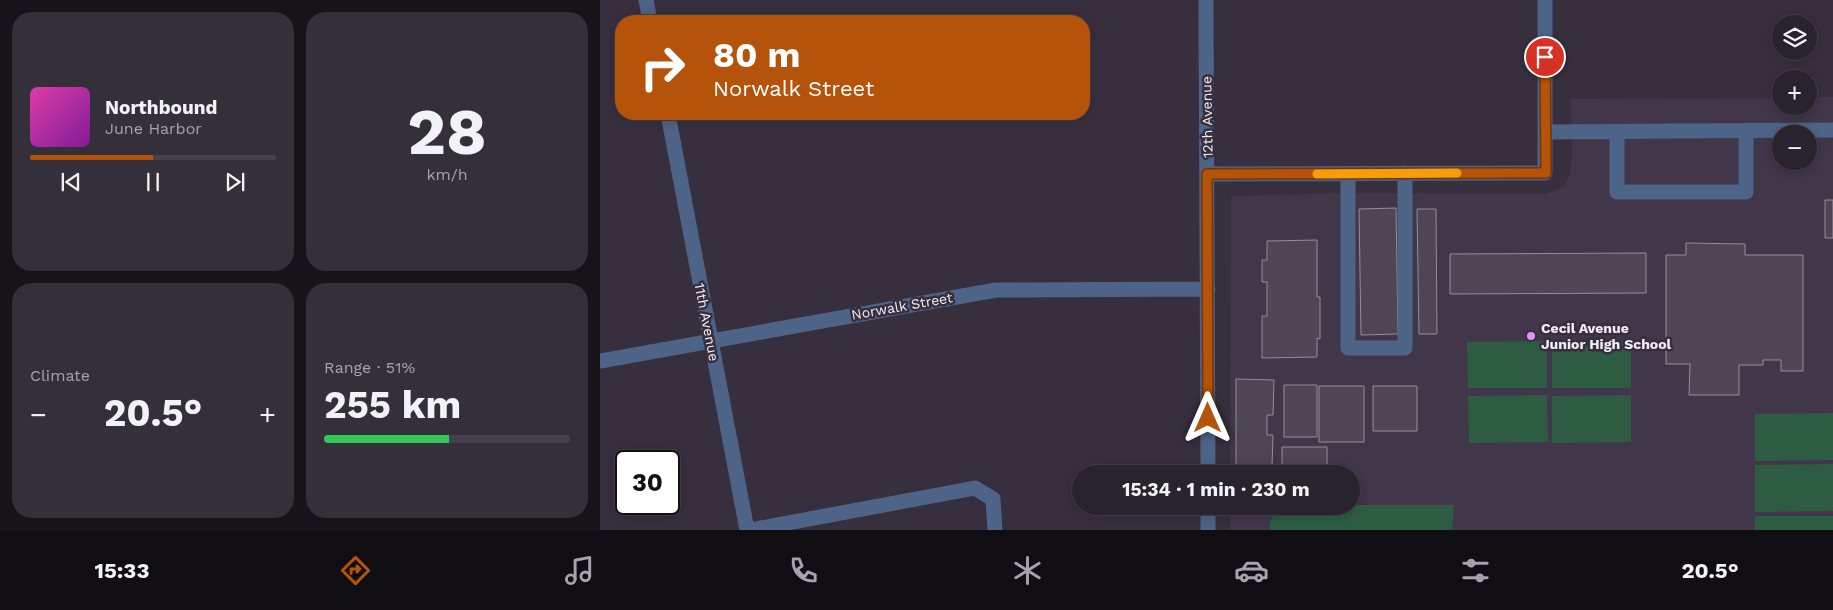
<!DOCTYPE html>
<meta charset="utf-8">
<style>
:root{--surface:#29232e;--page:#352f3a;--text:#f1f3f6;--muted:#a5a4aa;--line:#45404a;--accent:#b45309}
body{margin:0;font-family:"Work Sans",sans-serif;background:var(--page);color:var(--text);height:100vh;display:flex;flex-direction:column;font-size:19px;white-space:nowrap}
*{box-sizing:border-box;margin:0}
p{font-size:16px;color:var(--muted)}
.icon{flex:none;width:28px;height:28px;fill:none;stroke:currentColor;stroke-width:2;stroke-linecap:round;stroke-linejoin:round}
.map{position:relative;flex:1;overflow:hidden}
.details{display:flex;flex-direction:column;gap:12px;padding:12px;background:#171319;width:600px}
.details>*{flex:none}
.hud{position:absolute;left:15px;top:15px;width:475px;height:105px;border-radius:20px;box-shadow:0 2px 12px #0003,0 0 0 1px var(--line);background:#b45309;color:#fff;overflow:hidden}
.tools{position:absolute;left:1172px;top:15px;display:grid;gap:10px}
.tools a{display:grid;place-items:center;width:45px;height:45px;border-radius:50%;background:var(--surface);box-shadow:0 2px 12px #0003,0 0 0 1px var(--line);font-size:25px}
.speed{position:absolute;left:15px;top:450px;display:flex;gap:10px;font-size:25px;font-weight:700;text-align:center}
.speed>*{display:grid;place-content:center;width:65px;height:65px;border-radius:50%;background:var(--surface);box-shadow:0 2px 12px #0003,0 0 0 1px var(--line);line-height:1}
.speed .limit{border:2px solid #111;border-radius:8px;background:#fff;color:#111}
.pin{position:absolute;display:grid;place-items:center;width:42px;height:42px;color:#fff;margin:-21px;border:2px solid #fff;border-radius:50%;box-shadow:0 1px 5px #0007}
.me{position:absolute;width:55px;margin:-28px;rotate:0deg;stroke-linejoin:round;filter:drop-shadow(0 0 4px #0008)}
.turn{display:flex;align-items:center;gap:18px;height:105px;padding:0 15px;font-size:22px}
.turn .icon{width:65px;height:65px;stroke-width:2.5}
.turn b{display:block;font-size:35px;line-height:42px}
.big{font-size:38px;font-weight:700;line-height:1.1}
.details .widget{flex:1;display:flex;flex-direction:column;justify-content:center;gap:8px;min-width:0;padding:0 18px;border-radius:20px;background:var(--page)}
.details .dial{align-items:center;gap:0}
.dial b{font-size:65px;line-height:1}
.song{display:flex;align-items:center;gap:15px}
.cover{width:60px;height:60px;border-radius:8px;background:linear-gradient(135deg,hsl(320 70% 55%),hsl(290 70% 35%))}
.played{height:5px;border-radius:2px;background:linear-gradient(90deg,var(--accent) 50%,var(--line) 50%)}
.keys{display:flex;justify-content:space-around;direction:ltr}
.heat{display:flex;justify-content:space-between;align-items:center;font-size:28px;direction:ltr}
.charge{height:8px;border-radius:4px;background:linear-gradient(90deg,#34c759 51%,var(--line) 0)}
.details .tiles{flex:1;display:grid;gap:12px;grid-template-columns:repeat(2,1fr)}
.trip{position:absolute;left:472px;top:465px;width:288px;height:50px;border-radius:25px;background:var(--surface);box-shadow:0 2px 12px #0003,0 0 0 1px var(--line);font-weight:700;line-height:50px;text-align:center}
.tab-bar{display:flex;height:80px;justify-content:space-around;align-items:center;background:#100e12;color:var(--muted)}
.tab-bar .icon{width:35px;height:35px}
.tab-bar .current{color:var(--accent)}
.tab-bar b{font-size:22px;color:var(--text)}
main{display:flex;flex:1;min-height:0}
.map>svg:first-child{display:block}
.built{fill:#41364a;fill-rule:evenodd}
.green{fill:#2d5c43}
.building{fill:#4e4655;stroke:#968d9e}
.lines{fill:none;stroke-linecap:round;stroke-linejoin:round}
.minor{stroke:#4e6388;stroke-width:15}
.route-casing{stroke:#753606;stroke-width:12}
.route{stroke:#b45309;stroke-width:9}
.slow{stroke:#f59e0b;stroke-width:9}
.poi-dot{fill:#eb8dfc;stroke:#372f3d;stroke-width:2}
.labels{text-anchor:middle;stroke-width:5;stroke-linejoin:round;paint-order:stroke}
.street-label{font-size:14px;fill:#f1ecf5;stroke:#372f3d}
.poi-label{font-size:14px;font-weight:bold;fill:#f1ecf5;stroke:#372f3d;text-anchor:start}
</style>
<main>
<section class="details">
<div class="tiles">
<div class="widget">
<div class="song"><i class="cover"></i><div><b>Northbound</b><p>June Harbor</p></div></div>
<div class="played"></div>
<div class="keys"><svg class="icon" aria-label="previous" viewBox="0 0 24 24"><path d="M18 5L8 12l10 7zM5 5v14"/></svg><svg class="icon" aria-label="pause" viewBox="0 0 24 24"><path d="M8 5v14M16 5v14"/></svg><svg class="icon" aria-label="next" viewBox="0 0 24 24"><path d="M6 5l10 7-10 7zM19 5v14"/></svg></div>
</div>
<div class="widget dial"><b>28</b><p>km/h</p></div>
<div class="widget"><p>Climate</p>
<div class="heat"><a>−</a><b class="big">20.5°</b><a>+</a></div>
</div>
<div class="widget"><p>Range · 51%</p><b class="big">255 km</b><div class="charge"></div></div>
</div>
</section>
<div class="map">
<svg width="1233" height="530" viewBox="0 0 1233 530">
<rect width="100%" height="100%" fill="#372f3d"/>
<path class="built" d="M 1209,97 L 1233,97 L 1233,530 L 630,530 L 630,506 L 751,506 L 751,474 L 630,474 L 631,196 L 748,193 L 946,194 L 959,189 L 965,184 L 970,174 L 972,159 L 971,99 L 1181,98 L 1181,106 L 1209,106 ZM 1181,134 L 1209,134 L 1209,161 L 1181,161 Z"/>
<path class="green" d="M 947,341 L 947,388 L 868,388 L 867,342 Z
M 952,341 L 1031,341 L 1031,388 L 952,388 Z
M 947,395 L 948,442 L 869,443 L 868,396 Z
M 1031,395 L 1031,442 L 952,443 L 952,396 Z
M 1233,413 L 1233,460 L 1155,461 L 1155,414 Z
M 1233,464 L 1233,511 L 1155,512 L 1155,465 Z
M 751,505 L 854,505 L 852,530 L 669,530 C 670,518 674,513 684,507 L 751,506 Z
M 1155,516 L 1233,516 L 1233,530 L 1155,530 Z"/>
<path class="building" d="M 1225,200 L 1233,200 L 1233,238 L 1225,238 Z
M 796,208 L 798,334 L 761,335 L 759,209 Z
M 817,209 L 836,209 L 837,334 L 819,334 Z
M 717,240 L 717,297 L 720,297 L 720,339 L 717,338 L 717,357 L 662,358 L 662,316 L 667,316 L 667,282 L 662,282 L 662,260 L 667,260 L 667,241 Z
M 1086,243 L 1145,244 L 1145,255 L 1203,255 L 1203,371 L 1181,371 L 1181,360 L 1163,360 L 1163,365 L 1139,365 L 1139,395 L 1089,395 L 1090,364 L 1066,364 L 1066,255 L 1086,255 Z
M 1046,253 L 1046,293 L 850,294 L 850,254 Z
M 636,379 L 674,380 L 673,415 L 667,415 L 667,435 L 673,435 L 672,466 L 636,465 Z
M 684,385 L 717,385 L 717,437 L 684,437 Z
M 719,386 L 764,386 L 764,442 L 719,442 Z
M 773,386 L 817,386 L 817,431 L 773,431 Z
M 682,447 L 727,447 L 727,474 L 682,474 Z"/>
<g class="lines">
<path class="minor" d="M 46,0 L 50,21
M 606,0 L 608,474
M 68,114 L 147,530
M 945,132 L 1233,130
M 1017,132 L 1017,192 L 1146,192 L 1146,130
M 607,174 L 945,173 L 945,0
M 748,174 L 748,348 L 805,348 L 805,173
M 0,361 L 396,290 L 608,289
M 608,506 L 608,530
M 150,530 L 375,488 L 393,499 L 395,530"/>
</g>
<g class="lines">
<g class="route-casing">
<path id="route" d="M 608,418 L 607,174 L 946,173 L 945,57"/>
</g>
<use href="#route" class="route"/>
<path class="slow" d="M 717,174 L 857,173"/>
</g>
<circle class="poi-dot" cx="931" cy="336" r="5"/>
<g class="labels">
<g class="street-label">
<text transform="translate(607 117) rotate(-91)" y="5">12th Avenue</text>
<text transform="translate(302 306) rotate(-10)" y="5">Norwalk Street</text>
<text transform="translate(107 322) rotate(79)" y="5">11th Avenue</text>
</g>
<g class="poi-label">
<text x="941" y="333">Cecil Avenue<tspan x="941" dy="16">Junior High School</tspan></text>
</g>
</g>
</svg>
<div class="tools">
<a><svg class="icon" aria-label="layers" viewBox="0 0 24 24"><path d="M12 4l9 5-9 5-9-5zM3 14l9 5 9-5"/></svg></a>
<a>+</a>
<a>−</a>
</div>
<div class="speed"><div class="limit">30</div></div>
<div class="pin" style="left:945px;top:57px;background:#d93025"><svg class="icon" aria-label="arrive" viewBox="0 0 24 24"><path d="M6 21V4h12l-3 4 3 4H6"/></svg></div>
<svg class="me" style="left:608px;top:418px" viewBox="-20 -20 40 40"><path d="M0-17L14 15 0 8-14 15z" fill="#b45309" stroke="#fff" stroke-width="4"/></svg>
<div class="trip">15:34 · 1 min · 230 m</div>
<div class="hud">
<div class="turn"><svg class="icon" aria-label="right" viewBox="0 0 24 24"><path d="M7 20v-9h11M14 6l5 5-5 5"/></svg><div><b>80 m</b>Norwalk Street</div></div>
</div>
</div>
</main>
<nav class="tab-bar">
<b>15:33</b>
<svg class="icon current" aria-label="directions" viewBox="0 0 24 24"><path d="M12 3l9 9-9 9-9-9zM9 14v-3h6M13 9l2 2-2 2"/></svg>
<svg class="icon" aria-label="music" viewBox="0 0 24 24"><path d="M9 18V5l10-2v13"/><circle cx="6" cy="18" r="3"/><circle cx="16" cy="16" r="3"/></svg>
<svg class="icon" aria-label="phone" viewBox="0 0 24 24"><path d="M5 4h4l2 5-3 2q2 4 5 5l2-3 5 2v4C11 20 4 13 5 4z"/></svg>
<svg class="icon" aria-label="climate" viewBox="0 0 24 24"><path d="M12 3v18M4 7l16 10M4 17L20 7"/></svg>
<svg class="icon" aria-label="car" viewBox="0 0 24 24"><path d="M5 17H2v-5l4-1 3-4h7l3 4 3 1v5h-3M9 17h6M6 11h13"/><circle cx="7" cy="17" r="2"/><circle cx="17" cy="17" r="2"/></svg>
<svg class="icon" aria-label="filters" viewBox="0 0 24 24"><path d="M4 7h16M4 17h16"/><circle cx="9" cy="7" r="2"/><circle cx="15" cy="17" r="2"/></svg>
<b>20.5°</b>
</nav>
